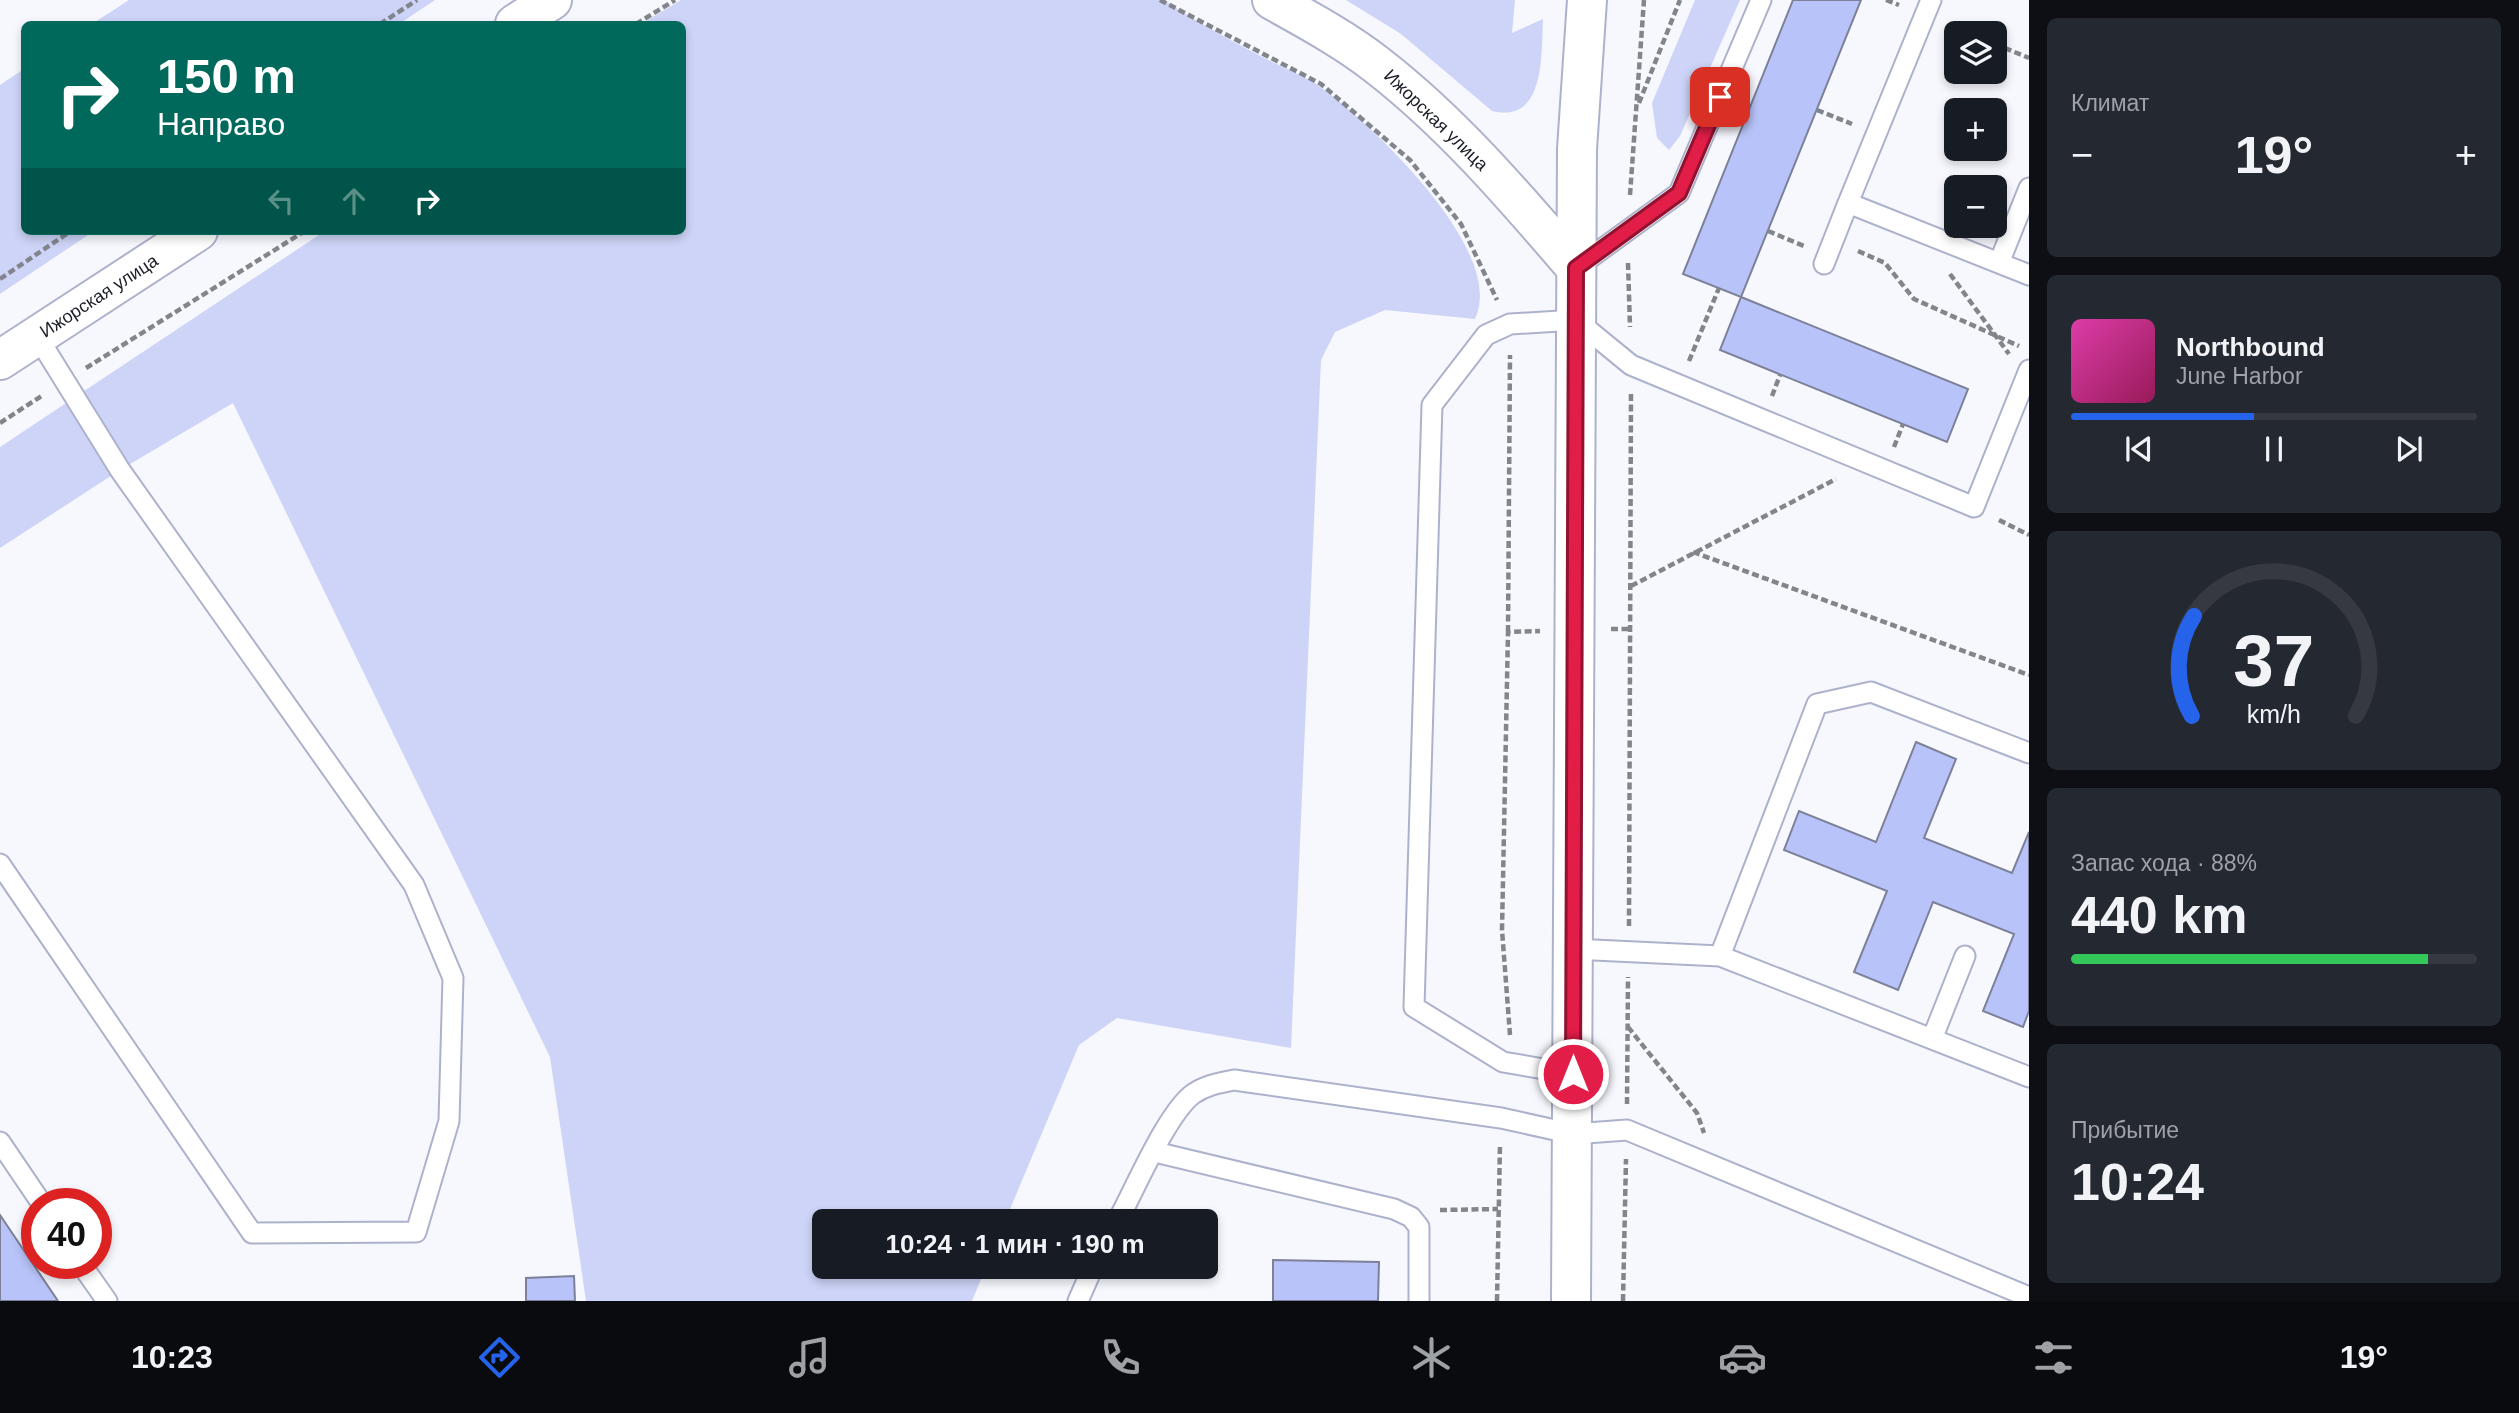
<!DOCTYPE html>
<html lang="ru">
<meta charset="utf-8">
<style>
:root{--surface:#171b24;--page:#242831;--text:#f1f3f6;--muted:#9ea1a6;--line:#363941;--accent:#2563eb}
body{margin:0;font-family:Helvetica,sans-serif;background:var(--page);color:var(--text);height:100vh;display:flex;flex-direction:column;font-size:26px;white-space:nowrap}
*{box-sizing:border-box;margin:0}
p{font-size:23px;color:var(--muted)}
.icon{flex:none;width:38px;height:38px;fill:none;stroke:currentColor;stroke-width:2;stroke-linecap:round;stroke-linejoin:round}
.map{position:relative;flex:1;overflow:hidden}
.sheet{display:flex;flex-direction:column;gap:18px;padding:18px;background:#0d0f14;width:490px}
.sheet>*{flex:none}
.hud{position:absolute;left:21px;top:21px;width:665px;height:214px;border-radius:10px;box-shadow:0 4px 10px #0003;background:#00695c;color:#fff;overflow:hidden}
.buttons{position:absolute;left:1944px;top:21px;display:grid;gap:14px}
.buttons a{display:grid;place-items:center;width:63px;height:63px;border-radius:10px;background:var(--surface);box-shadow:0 4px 10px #0003;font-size:35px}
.speed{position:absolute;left:21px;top:1188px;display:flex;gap:14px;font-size:35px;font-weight:700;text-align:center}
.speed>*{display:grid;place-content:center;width:91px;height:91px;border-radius:50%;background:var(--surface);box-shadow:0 4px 10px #0003;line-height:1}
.speed .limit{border:10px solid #d22;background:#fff;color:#111}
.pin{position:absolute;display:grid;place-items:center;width:60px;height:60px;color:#fff;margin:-30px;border-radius:14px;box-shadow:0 4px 10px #0006}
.me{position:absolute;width:77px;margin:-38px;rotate:0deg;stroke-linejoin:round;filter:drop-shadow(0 0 5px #0008)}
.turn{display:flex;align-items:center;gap:24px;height:147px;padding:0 21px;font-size:32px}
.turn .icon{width:91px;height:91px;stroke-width:2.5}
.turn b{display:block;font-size:49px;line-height:60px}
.lanes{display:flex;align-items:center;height:66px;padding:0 21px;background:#0003;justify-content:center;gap:35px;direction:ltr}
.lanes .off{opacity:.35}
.big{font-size:52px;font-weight:700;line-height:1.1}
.sheet .tile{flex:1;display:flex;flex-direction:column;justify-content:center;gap:10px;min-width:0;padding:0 24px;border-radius:10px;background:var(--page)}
.sheet .dial{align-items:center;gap:0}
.dial svg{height:182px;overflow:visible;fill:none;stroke:var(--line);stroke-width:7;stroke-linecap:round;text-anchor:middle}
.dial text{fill:var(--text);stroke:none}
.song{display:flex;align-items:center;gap:21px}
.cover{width:84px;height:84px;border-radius:10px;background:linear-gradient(135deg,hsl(320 70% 55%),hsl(330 70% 35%))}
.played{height:7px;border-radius:4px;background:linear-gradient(90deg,var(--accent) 45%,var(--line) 45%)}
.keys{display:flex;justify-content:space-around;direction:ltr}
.heat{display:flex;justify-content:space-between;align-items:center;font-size:38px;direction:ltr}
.charge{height:10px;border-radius:5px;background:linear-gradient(90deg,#34c759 88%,var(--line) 0)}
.trip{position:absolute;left:812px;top:1209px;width:406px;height:70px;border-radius:10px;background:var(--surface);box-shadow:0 4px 10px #0003;font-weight:700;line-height:70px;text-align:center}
.dock{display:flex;height:112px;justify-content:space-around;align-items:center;background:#090b0e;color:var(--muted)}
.dock .icon{width:49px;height:49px}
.dock .active{color:var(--accent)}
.dock b{font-size:32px;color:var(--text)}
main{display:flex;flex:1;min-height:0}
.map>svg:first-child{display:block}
.green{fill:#cdd4f7}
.building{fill:#b8c3f9;stroke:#7c8098;stroke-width:2}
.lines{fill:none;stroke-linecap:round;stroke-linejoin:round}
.service-casing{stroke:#adb2cc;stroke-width:23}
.tertiary-casing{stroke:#adb2cc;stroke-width:42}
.path{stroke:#83858d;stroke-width:4.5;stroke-dasharray:7 3.5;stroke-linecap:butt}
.service{stroke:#fff;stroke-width:19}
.tertiary{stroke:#fff;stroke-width:38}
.route-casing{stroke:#92132f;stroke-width:18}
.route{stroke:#e11d48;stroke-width:12}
.labels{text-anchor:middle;stroke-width:5;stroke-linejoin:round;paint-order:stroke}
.street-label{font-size:18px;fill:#1c1e28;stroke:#fff}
</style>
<main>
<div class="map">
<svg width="2029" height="1301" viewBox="0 0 2029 1301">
<rect width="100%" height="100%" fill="#f7f8fe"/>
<path class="green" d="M 129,0 L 435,0 L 399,24 L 92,24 Z
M 681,0 L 1164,0 C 1198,23 1234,42 1270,61 C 1287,69 1307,77 1322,88 C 1373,126 1507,251 1475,319 L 1385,310 L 1335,332 L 1321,360 L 1291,1048 L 1117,1018 L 1079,1045 L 1005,1221 L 824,1222 L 824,1267 L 986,1267 L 972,1301 L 586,1301 L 550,1057 L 233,403 L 120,470 L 0,548 L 0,447 L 325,231 L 682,231 L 682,24 L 641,24 Z
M 1346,0 L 1515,0 L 1512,33 L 1543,19 C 1541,54 1546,124 1492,111 L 1401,34 Z
M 1695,0 L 1740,0 L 1680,136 L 1669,150 L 1657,138 L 1652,103 Z
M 24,69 L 24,231 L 94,231 L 0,294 L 0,85 Z"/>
<path class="building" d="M 1793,0 L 1861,0 L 1741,297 L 1683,274 Z
M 1741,297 L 1968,389 L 1947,442 L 1720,350 Z
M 1916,742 L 1956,759 L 1924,838 L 2012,873 L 2029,832 L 2029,1011 L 2023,1027 L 1983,1011 L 2014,934 L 1933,902 L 1898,990 L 1854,972 L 1887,891 L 1784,850 L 1799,811 L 1876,842 Z
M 0,1215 L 58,1301 L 0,1301 Z
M 1273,1260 L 1379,1262 L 1378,1301 L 1273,1301 Z
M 574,1276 L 575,1301 L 526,1301 L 526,1278 Z"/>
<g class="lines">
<g class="service-casing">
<path id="service" d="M 1931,0 L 1848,203 L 2029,275
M 1999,263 L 2029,188
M 1824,264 L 1848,203
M 1576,268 L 1679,193 L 1761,0
M 0,864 L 252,1233 L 416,1232 L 449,1121 L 453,978 L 414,885 L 120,470 L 37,336
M 1573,949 L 1720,956 L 2029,1077
M 1720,956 L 1817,704 L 1871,692 L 2029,753
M 1932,1039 L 1965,956
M 1573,1074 L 1503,1062 L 1414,1007 L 1432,405 L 1486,335 L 1510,324 L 1576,320 L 1631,365 L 1974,507 L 2029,370
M 0,1142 L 42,1204
M 1155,1152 L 1394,1209 L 1411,1217 L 1419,1227 L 1419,1301
M 1117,1222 C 1134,1191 1167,1113 1193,1094 C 1206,1085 1219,1083 1234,1080 L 1501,1118 L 1573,1134 L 1627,1130 L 2029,1297
M 81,1264 L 107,1301
M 1078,1301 L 1093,1267"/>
</g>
<g class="tertiary-casing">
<path id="tertiary" d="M 1272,0 C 1308,20 1345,40 1377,65 C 1452,123 1515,197 1576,268
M 515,24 L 552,0
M 0,360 L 198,231
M 1571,1301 L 1577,149 L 1587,0"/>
</g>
<path class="path" d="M 1160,0 L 1321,84 L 1410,160 L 1461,224 L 1497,300
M 1886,0 L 1899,5
M 380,24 L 417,0
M 636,24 L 675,0
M 1949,26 L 1968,33
M 1995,44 L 2029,58
M 1639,103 L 1680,0
M 1817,110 L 1852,124
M 1630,195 L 1644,0
M 1768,231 L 1804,246
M 1858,251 L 1885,263 L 1914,299 L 2019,346
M 1628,263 L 1630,327
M 1950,274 L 2009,354
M 0,279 L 71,231
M 1689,361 L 1719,288
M 86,368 L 305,231
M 1772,396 L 1780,375
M 0,423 L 43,395
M 1894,447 L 1903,424
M 1999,520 L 2029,535
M 1693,552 L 2029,675
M 1631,586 L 1836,479
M 1611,629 L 1631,629
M 1508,632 L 1510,355
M 1629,926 L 1631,392
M 1628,1027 L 1697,1113 L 1704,1133
M 1510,1035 L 1502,930 L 1508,632 L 1540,631
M 1627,1104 L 1628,977
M 1440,1210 L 1498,1209
M 1497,1301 L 1500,1144
M 1623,1301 L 1626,1159"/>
<use href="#service" class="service"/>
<use href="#tertiary" class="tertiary"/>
</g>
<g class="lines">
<g class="route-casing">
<path id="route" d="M 1573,1074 L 1576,268 L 1679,193 L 1720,97"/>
</g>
<use href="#route" class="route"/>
</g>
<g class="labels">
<g class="street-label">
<text transform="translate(1436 120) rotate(44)" y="6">Ижорская улица</text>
<text transform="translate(99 296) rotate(-33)" y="6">Ижорская улица</text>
</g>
</g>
</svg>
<div class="buttons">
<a><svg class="icon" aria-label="layers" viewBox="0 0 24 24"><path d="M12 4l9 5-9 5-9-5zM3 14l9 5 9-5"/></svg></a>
<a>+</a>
<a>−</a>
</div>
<div class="speed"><div class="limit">40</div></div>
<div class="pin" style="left:1720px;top:97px;background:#d93025"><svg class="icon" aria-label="arrive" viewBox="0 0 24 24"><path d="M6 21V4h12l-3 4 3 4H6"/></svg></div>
<svg class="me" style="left:1573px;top:1074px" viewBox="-20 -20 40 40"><circle r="17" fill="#e11d48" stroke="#fff" stroke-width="3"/><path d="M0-11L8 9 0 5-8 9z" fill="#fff"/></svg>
<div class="trip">10:24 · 1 мин · 190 m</div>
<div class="hud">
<div class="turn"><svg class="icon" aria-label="right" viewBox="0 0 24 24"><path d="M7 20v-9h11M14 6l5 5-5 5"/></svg><div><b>150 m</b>Направо</div></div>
<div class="lanes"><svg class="icon off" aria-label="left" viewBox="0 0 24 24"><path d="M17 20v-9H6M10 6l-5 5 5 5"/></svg><svg class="icon off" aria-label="ahead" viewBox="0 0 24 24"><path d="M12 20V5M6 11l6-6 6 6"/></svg><svg class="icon" aria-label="right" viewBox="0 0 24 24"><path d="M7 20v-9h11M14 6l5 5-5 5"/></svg></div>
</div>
</div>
<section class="sheet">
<div class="tile"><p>Климат</p>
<div class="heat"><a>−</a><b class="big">19°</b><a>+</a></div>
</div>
<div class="tile">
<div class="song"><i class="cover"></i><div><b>Northbound</b><p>June Harbor</p></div></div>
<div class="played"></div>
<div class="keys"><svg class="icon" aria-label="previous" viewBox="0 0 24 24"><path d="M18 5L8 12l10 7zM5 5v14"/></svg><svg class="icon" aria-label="pause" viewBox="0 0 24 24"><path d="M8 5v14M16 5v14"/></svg><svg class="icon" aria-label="next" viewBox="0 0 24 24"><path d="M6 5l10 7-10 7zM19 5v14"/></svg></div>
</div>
<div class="tile dial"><svg viewBox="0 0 100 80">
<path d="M14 69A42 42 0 1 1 86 69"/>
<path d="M14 69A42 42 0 0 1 15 25" stroke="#2563eb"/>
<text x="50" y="56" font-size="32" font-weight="700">37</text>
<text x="50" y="72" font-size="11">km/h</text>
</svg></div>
<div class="tile"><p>Запас хода · 88%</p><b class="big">440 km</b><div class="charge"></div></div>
<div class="tile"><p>Прибытие</p><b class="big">10:24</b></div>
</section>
</main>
<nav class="dock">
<b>10:23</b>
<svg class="icon active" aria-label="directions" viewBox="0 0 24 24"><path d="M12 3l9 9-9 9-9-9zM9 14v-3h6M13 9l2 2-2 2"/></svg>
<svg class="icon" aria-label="music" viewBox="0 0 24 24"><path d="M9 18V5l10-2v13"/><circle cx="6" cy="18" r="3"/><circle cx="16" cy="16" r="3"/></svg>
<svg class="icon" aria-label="phone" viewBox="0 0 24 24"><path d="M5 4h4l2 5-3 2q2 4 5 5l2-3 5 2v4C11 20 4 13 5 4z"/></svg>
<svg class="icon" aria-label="climate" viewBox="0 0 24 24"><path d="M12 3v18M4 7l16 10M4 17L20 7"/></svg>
<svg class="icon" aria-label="car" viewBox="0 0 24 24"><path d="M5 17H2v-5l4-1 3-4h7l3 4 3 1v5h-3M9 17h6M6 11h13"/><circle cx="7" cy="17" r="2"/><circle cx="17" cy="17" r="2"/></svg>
<svg class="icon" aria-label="filters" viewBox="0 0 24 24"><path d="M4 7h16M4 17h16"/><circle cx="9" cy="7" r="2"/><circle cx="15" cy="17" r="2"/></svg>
<b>19°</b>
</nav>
